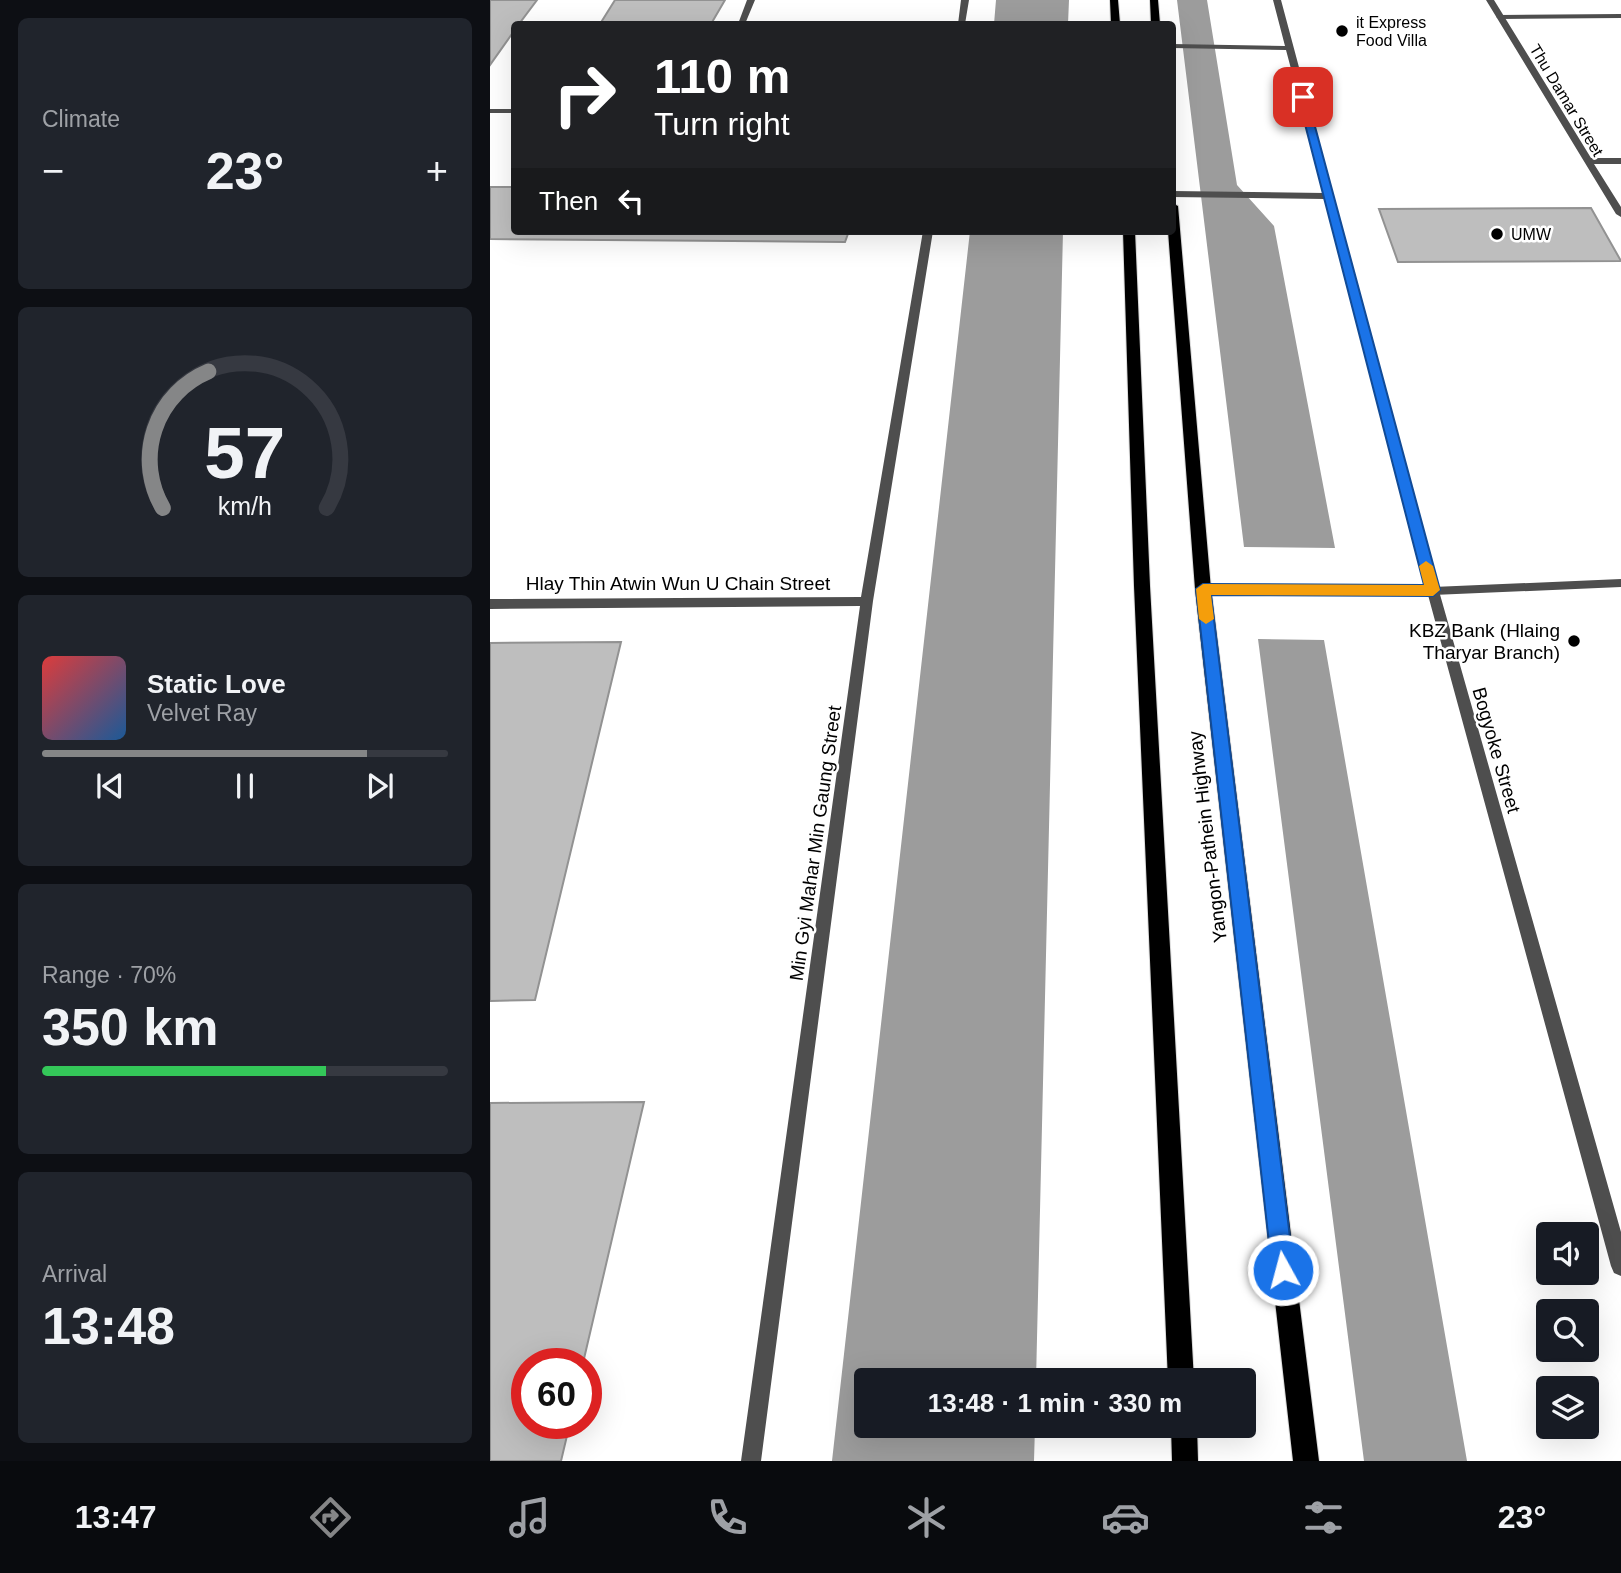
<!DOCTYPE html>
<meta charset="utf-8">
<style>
:root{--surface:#171b24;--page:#20242c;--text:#f1f3f6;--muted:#9ea1a6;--line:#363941;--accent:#858687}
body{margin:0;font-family:Arial,sans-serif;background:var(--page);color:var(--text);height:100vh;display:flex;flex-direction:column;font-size:26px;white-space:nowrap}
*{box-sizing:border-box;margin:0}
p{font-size:23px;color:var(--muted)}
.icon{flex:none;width:38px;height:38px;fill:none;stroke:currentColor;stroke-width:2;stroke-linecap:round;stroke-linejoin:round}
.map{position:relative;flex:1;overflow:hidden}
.sheet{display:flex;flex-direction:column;gap:18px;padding:18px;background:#0d0f14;width:490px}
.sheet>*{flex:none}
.hud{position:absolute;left:21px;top:21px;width:665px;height:214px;border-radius:7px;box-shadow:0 7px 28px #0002;background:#202124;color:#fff;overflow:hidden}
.tools{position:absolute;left:1046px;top:1222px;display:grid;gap:14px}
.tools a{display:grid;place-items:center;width:63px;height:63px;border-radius:7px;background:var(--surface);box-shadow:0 7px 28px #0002;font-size:35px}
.speed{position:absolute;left:21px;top:1348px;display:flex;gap:14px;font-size:35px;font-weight:700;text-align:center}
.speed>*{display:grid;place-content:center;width:91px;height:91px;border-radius:50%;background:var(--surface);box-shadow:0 7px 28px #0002;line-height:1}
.speed .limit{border:10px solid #d22;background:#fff;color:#111}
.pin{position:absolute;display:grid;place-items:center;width:60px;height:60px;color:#fff;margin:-30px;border-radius:14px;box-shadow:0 4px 10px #0006}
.me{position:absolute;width:77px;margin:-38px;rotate:353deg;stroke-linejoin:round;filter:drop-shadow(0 0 5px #0008)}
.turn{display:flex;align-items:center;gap:24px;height:147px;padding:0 28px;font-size:32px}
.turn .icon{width:91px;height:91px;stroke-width:2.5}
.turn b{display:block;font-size:49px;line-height:60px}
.then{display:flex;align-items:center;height:66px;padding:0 28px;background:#0003;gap:14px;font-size:26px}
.big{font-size:52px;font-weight:700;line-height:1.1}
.sheet .card{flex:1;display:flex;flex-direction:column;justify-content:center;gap:10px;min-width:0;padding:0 24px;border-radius:10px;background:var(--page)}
.sheet .dial{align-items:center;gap:0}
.dial svg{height:182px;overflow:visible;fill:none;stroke:var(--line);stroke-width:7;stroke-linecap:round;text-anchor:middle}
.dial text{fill:var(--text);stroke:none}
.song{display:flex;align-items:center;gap:21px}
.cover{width:84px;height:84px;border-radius:10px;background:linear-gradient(135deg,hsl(0 70% 55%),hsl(210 70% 35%))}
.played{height:7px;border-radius:4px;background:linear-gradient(90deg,var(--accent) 80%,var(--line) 80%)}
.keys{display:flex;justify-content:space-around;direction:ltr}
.heat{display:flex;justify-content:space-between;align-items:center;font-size:38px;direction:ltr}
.charge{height:10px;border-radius:5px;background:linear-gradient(90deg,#34c759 70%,var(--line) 0)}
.trip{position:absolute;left:364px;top:1368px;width:402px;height:70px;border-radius:7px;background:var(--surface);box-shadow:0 7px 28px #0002;font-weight:700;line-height:70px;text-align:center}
.tab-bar{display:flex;height:112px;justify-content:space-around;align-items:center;background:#090b0e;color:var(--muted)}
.tab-bar .icon{width:49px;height:49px}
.tab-bar .current{color:var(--accent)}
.tab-bar b{font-size:32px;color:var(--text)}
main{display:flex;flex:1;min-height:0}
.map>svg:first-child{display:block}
.water{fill:#9c9c9c}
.building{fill:#bebebe;stroke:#929292;stroke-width:2}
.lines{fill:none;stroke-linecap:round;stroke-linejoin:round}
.primary-casing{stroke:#dbdbdb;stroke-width:2}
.lane{fill:#4e4e4e;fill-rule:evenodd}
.street{fill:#4e4e4e;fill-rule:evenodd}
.primary{fill:#000;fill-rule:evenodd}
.route{fill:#1a73e8;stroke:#114b97;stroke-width:2}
.slow{fill:#f59e0b}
.poi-dot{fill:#000;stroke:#fff;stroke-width:2.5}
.labels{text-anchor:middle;stroke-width:5;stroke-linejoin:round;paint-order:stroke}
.far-poi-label{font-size:16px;fill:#000;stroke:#fff;text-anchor:start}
.far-street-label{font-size:16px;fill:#000;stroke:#fff}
.street-label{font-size:19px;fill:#000;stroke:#fff}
.poi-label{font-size:19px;fill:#000;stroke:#fff;text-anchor:end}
</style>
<main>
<section class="sheet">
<div class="card"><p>Climate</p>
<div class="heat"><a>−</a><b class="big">23°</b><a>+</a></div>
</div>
<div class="card dial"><svg viewBox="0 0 100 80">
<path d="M14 69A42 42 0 1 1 86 69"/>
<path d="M14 69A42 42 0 0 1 34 9" stroke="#858687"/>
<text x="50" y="56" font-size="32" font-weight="700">57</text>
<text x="50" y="72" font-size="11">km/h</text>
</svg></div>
<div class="card">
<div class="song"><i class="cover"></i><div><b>Static Love</b><p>Velvet Ray</p></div></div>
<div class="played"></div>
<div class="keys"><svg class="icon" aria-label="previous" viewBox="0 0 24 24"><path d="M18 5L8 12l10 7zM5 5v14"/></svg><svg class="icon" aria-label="pause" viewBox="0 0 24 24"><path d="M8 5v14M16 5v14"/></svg><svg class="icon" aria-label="next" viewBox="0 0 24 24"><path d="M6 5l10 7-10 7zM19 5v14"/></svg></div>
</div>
<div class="card"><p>Range · 70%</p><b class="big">350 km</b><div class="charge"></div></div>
<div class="card"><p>Arrival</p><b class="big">13:48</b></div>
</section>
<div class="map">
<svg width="1131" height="1461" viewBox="0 0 1131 1461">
<rect width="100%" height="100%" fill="#fff"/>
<path class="water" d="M 506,0 L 579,0 L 578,24 L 504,24 Z
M 687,0 L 717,0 L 747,185 L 784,226 L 845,548 L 754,547 Z
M 480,231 L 573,231 L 546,1381 L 376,1381 L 376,1426 L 545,1426 L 544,1461 L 342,1461 Z
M 768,639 L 834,640 L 977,1461 L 874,1461 Z"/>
<path class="building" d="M 0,0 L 47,0 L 29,24 L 24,24 L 24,31 L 0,65 Z
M 125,0 L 235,0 L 221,24 L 110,24 Z
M 0,187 L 24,187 L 24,231 L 359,231 L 355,242 L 0,239 Z
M 1101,208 L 1131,261 L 908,262 L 889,209 Z
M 131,642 L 45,1000 L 0,1001 L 0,643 Z
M 154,1102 L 93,1363 L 37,1363 L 37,1423 L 80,1423 L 71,1461 L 0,1461 L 0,1103 Z"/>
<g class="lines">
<g class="primary-casing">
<path id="primary" d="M 620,0 L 628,0 L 630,24 L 621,24 Z
M 660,0 L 668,0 L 670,24 L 661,24 Z
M 682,203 L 688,206 L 721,589 L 829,1461 L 803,1461 L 705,589 L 678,231 L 682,231 Z
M 633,231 L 645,231 L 660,586 L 704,1381 L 678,1381 L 644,586 Z
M 681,1426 L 707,1426 L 708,1461 L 682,1461 Z"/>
</g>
<path class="lane" d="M 1131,14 L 1131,18 L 1010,19 L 1006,17 L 1010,15 Z
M 0,109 L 24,109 L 24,113 L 0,113 Z
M 1131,579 L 1131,587 L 943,595 L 937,591 L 943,587 Z"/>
<path class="street" d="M 257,0 L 265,0 L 255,24 L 248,24 Z
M 471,0 L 479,0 L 475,24 L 468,24 Z
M 783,0 L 791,0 L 949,591 L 1131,1232 L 1131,1276 L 1124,1273 L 1121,1266 L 938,595 L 713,593 L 707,589 L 713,585 L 935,586 L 835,199 L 682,197 L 682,191 L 834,193 L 796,50 L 682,48 L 682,44 L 795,46 Z
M 996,0 L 1004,0 L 1101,158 L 1131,158 L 1131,164 L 1104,164 L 1131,207 L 1131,217 L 1126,214 Z
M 433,231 L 443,231 L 383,601 L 271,1461 L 251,1461 L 370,606 L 0,609 L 0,599 L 371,597 Z"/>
<use href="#primary" class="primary"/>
</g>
<path class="route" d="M 813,95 L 817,97 L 950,590 L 943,596 L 721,595 L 804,1270 L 801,1278 L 793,1281 L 785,1278 L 782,1270 L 706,589 L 713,584 L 934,585 L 808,97 Z"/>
<path class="slow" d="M 936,561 L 943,566 L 950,590 L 943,596 L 721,595 L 724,619 L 716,624 L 709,619 L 706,589 L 713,584 L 934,585 L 929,566 Z"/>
<g class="poi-dot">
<circle cx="852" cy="31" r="7"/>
<circle cx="1007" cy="234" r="7"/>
<circle cx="1084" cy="641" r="7"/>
</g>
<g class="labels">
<g class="far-poi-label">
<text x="866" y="28">it Express<tspan x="866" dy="18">Food Villa</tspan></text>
<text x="1021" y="240">UMW</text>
</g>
<g class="far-street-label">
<text transform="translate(1077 100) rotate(59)" y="6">Thu Damar Street</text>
</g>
<g class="street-label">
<text x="188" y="590">Hlay Thin Atwin Wun U Chain Street</text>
<text transform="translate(1007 750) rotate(74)" y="7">Bogyoke Street</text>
<text transform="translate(717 837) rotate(-97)" y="7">Yangon-Pathein Highway</text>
<text transform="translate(325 843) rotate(-82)" y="7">Min Gyi Mahar Min Gaung Street</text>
</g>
<g class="poi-label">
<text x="1070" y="637">KBZ Bank (Hlaing<tspan x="1070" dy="22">Tharyar Branch)</tspan></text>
</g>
</g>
</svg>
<div class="tools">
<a><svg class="icon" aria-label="sound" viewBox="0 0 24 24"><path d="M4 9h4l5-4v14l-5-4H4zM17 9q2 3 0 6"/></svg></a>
<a><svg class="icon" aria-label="search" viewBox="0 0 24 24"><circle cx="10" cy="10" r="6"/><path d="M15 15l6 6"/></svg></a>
<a><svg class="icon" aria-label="layers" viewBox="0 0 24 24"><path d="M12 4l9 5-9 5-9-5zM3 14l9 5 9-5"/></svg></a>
</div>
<div class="speed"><div class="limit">60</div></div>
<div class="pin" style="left:813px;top:97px;background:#d93025"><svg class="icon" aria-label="arrive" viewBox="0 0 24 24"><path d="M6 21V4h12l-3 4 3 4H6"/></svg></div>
<svg class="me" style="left:793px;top:1270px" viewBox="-20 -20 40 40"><circle r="17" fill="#1a73e8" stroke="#fff" stroke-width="3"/><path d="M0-11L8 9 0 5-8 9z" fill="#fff"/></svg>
<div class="trip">13:48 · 1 min · 330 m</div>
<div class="hud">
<div class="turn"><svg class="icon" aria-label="right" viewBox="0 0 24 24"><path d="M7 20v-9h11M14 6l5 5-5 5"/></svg><div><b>110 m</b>Turn right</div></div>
<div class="then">Then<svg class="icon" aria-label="left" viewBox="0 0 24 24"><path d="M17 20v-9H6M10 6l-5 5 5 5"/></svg></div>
</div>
</div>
</main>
<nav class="tab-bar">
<b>13:47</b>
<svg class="icon current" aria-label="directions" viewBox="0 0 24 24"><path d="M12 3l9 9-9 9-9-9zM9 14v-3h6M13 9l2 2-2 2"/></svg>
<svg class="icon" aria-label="music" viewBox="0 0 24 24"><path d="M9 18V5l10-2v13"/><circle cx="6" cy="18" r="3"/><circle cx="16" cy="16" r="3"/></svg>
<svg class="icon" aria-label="phone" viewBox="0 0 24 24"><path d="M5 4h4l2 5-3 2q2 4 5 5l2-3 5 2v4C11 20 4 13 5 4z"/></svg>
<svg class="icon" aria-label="climate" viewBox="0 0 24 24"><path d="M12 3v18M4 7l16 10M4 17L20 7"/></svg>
<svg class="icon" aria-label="car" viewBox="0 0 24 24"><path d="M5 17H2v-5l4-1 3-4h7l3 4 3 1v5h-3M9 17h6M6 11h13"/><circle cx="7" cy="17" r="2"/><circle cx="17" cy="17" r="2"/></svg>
<svg class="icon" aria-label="filters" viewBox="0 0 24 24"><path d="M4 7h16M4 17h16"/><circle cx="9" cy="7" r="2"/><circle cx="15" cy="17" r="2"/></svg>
<b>23°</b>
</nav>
